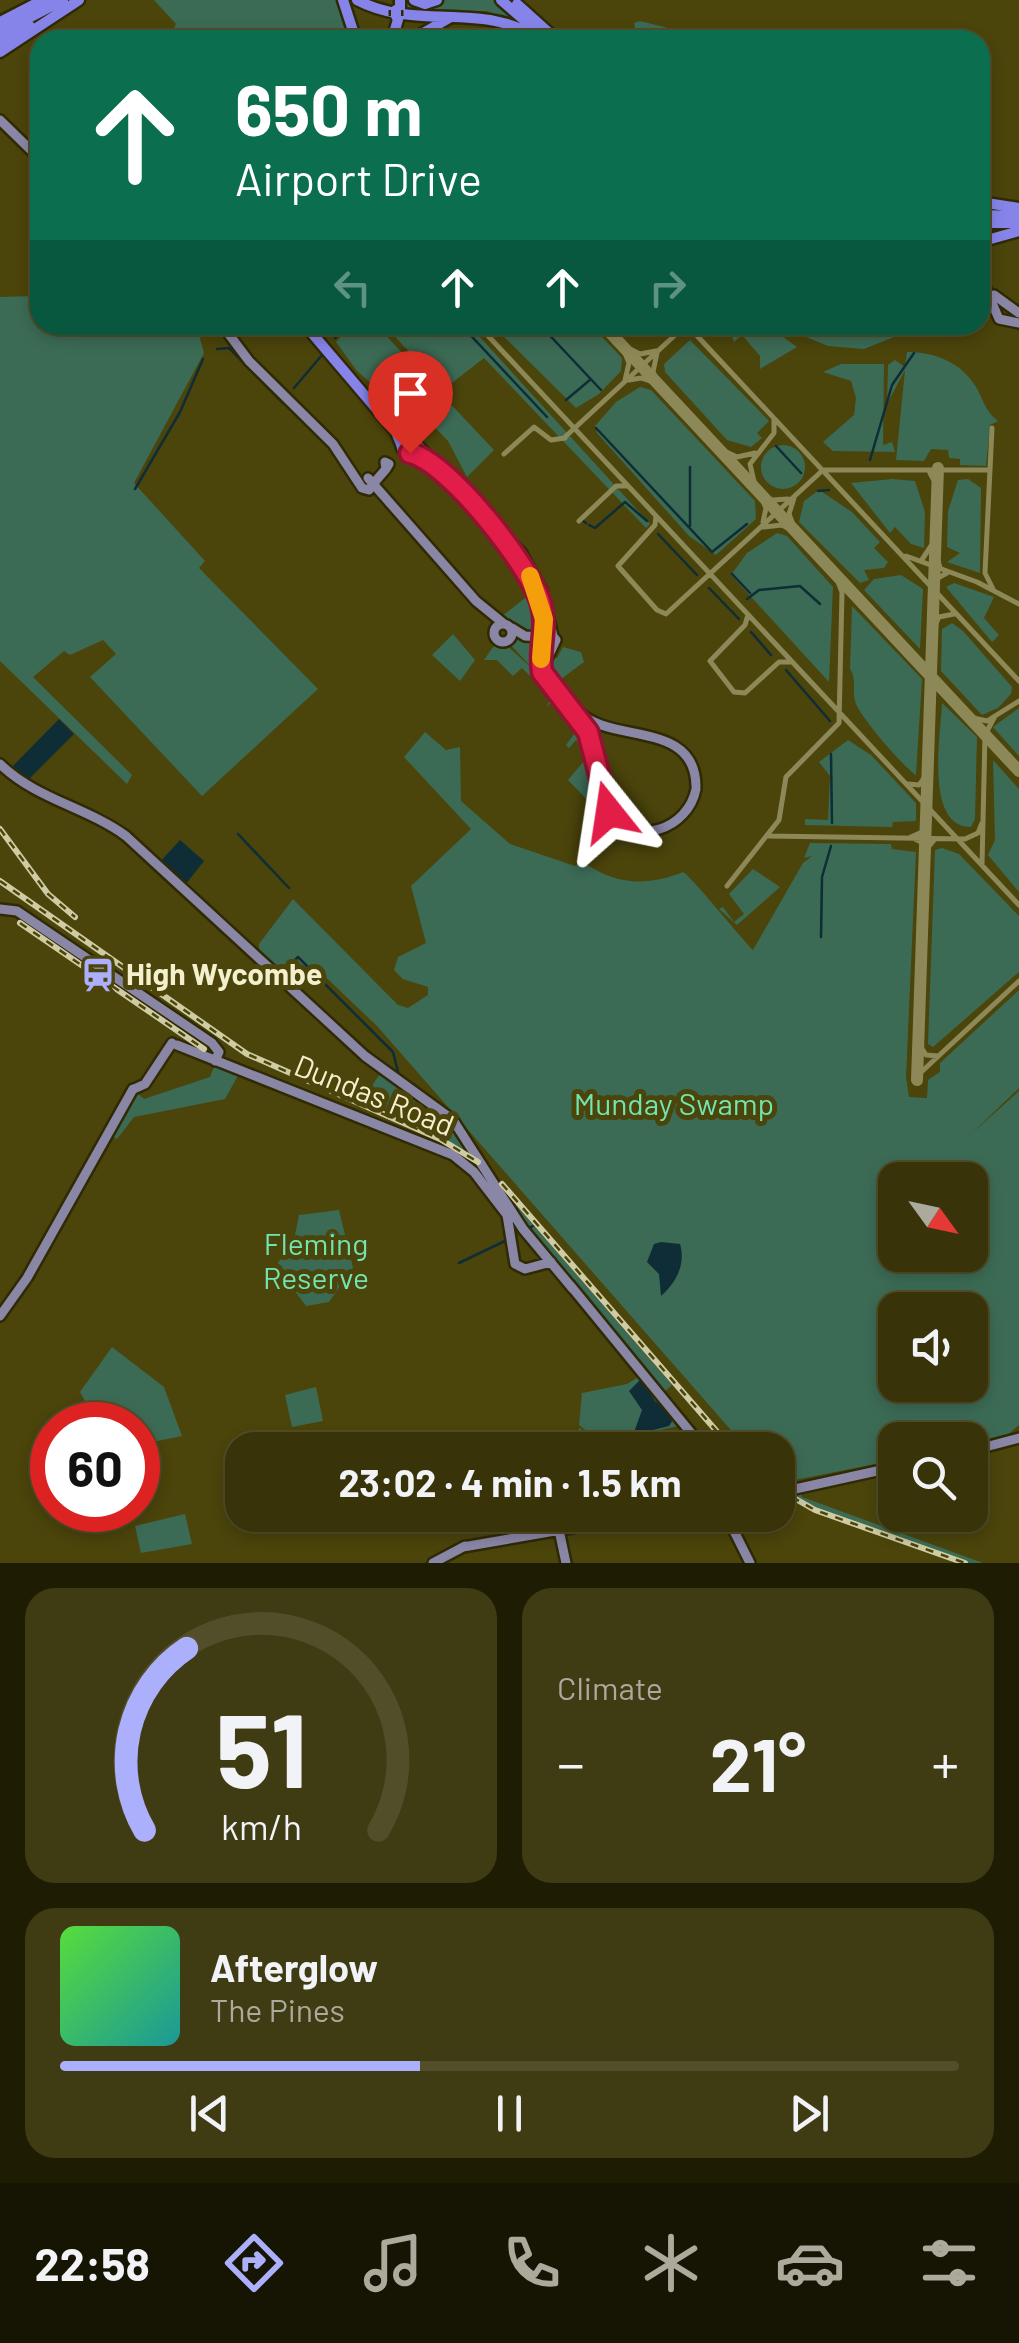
<!DOCTYPE html>
<meta charset="utf-8">
<style>
:root{--surface:#383308;--page:#3f3b12;--text:#f1f3f6;--muted:#abaa9c;--line:#524e29;--accent:#acaffb}
body{margin:0;font-family:Barlow,sans-serif;background:var(--page);color:var(--text);height:100vh;display:flex;flex-direction:column;font-size:38px;white-space:nowrap}
*{box-sizing:border-box;margin:0}
p{font-size:32px;color:var(--muted)}
.icon{flex:none;width:55px;height:55px;fill:none;stroke:currentColor;stroke-width:2;stroke-linecap:round;stroke-linejoin:round}
.map{position:relative;height:1563px;overflow:hidden}
.drawer{display:flex;flex-direction:column;gap:25px;padding:25px;background:#1f1c04;flex:1}
.drawer>*{flex:none}
.hud{position:absolute;left:30px;top:30px;width:960px;height:305px;border-radius:30px;box-shadow:0 5px 15px #0003,0 0 0 2px var(--line);background:#0b6e4f;color:#fff;overflow:hidden}
.needle{width:65px;rotate:123deg}
.fabs{position:absolute;left:878px;top:1162px;display:grid;gap:20px}
.fabs a{display:grid;place-items:center;width:110px;height:110px;border-radius:20px;background:var(--surface);box-shadow:0 5px 15px #0003,0 0 0 2px var(--line);font-size:50px}
.speed{position:absolute;left:30px;top:1402px;display:flex;gap:20px;font-size:50px;font-weight:700;text-align:center}
.speed>*{display:grid;place-content:center;width:130px;height:130px;border-radius:50%;background:var(--surface);box-shadow:0 5px 15px #0003,0 0 0 2px var(--line);line-height:1}
.speed .limit{border:15px solid #d22;background:#fff;color:#111}
.pin{position:absolute;display:grid;place-items:center;width:85px;height:85px;color:#fff;margin:-102px -42px;border-radius:50% 50% 50% 0;rotate:-45deg;box-shadow:0 0 10px #0007}
.pin .icon{rotate:45deg}
.me{position:absolute;width:110px;margin:-55px;rotate:345deg;stroke-linejoin:round;filter:drop-shadow(0 0 8px #0008)}
.turn{display:flex;align-items:center;gap:35px;height:210px;padding:0 40px;font-size:45px}
.turn .icon{width:130px;height:130px;stroke-width:2.5}
.turn b{display:block;font-size:70px;line-height:85px}
.lanes{display:flex;align-items:center;height:95px;padding:0 40px;background:#0003;justify-content:center;gap:50px;direction:ltr}
.lanes .off{opacity:.35}
.big{font-size:75px;font-weight:700;line-height:1.1}
.drawer .card{flex:1;display:flex;flex-direction:column;justify-content:center;gap:15px;min-width:0;padding:0 35px;border-radius:30px;background:var(--page)}
.drawer .dial{align-items:center;gap:0}
.dial svg{height:260px;overflow:visible;fill:none;stroke:var(--line);stroke-width:7;stroke-linecap:round;text-anchor:middle}
.dial text{fill:var(--text);stroke:none}
.song{display:flex;align-items:center;gap:30px}
.cover{width:120px;height:120px;border-radius:15px;background:linear-gradient(135deg,hsl(110 70% 55%),hsl(180 70% 35%))}
.played{height:10px;border-radius:5px;background:linear-gradient(90deg,var(--accent) 40%,var(--line) 40%)}
.keys{display:flex;justify-content:space-around;direction:ltr}
.heat{display:flex;justify-content:space-between;align-items:center;font-size:55px;direction:ltr}
.drawer .tiles{flex:1;display:grid;gap:25px;grid-template-columns:1fr 1fr}
.card:last-child{grid-column:span 2}
.trip{position:absolute;left:225px;top:1432px;width:570px;height:100px;border-radius:30px;background:var(--surface);box-shadow:0 5px 15px #0003,0 0 0 2px var(--line);font-weight:700;line-height:100px;text-align:center}
.tabs{display:flex;height:160px;justify-content:space-around;align-items:center;background:#161403;color:var(--muted)}
.tabs .icon{width:70px;height:70px}
.tabs .selected{color:var(--accent)}
.tabs b{font-size:45px;color:var(--text)}
.map>svg:first-child{display:block}
.green{fill:#3c6b55;fill-rule:evenodd}
.water{fill:#0e2d36}
.lines{fill:none;stroke-linecap:round;stroke-linejoin:round}
.stream{stroke:#0e2d36;stroke-width:2.5}
.taxiway{stroke:#8d8857;stroke-width:5}
.runway{stroke:#8d8857;stroke-width:12}
.major-casing{stroke:#2f2a04;stroke-width:14}
.highway-casing{stroke:#2f2a04;stroke-width:15}
.major{stroke:#8a86a6;stroke-width:9}
.highway{stroke:#8684e9;stroke-width:10}
.rail-casing{stroke:#cfcba3;stroke-width:6}
.rail{stroke:#4b440b;stroke-width:2.5;stroke-dasharray:8;stroke-linecap:butt}
.major-bridge-casing{stroke:#2f2a04;stroke-width:14;stroke-linecap:butt}
.highway-bridge-casing{stroke:#2f2a04;stroke-width:15;stroke-linecap:butt}
.major-bridge{stroke:#8a86a6;stroke-width:9}
.highway-bridge{stroke:#8684e9;stroke-width:10}
.route-casing{stroke:#92132f;stroke-width:25}
.route{stroke:#e11d48;stroke-width:18}
.slow{stroke:#f59e0b;stroke-width:18}
.labels{text-anchor:middle;stroke-width:10;stroke-linejoin:round;paint-order:stroke}
.poi-label{font-size:30px;font-weight:bold;fill:#f4f0cd;stroke:#4b440b;text-anchor:start}
.street-label{font-size:30px;fill:#f4f0cd;stroke:#4b440b}
.park-label{font-size:30px;fill:#71e5b1;stroke:#4b440b}
</style>
<div class="map">
<svg width="1019" height="1563" viewBox="0 0 1019 1563">
<rect width="100%" height="100%" fill="#4b440b"/>
<path class="green" d="M 154,0 L 338,0 L 352,40 L 168,40 L 176,24 Z
M 406,0 L 496,0 L 525,26 L 487,11 L 404,11 Z
M 640,21 L 684,32 L 682,40 L 638,40 L 634,23 Z
M 33,296 L 40,305 L 40,325 L 55,325 L 59,330 L 82,325 L 204,325 L 200,339 L 204,353 L 134,483 L 205,561 L 199,568 L 318,689 L 202,796 L 90,677 L 116,654 L 103,640 L 70,655 L 64,651 L 33,677 L 132,775 L 127,784 L 0,661 L 0,297 Z
M 351,325 L 376,325 L 494,450 L 467,477 L 448,441 L 421,413 L 412,419 L 357,371 L 336,342 Z
M 384,325 L 469,325 L 650,524 L 646,528 L 484,358 L 444,389 Z
M 492,325 L 591,325 L 622,358 L 621,371 L 599,394 L 576,408 Z
M 719,325 L 750,325 L 754,329 L 767,325 L 797,347 L 760,369 L 760,356 L 742,335 L 734,342 L 729,327 Z
M 789,325 L 924,325 L 864,349 L 828,346 L 794,332 Z
M 690,340 L 769,421 L 757,433 L 762,438 L 751,447 L 727,440 L 665,372 L 664,364 Z
M 907,352 C 935,352 961,362 976,387 C 984,401 985,411 998,421 L 990,425 L 986,466 L 960,465 L 960,459 L 949,458 L 948,450 L 931,449 L 924,461 L 896,460 L 905,370 L 887,404 L 888,365 L 895,360 L 905,367 Z
M 841,364 L 884,364 L 883,445 L 892,442 L 895,452 L 833,451 L 823,442 L 854,415 L 856,398 L 851,381 L 823,372 Z
M 640,387 L 651,390 L 755,501 L 756,519 L 716,555 L 689,536 L 597,433 L 595,426 L 616,402 Z
M761 467a22 22 0 1 1 44 0a22 22 0 1 1-44 0Z
M 412,457 C 440,464 511,546 525,573 C 534,589 539,607 542,624 L 536,625 L 533,635 L 500,620 L 472,591 L 501,617 L 525,598 C 522,555 445,486 412,457 Z
M 892,479 L 915,481 L 925,512 L 924,548 L 911,544 L 895,527 L 890,533 L 851,483 Z
M 968,479 L 981,488 L 980,573 L 947,562 L 960,553 L 947,547 L 948,511 L 958,480 Z
M 819,490 L 852,512 L 880,542 L 874,548 L 888,562 L 884,568 L 864,570 L 869,580 L 860,583 L 799,522 L 804,501 Z
M 777,533 L 787,536 L 833,587 L 829,682 L 731,575 L 747,553 Z
M 901,575 L 923,589 L 920,649 L 864,590 L 874,579 Z
M 954,583 L 994,597 L 984,618 L 999,635 L 992,642 L 946,587 Z
M 852,606 L 922,679 L 916,775 C 903,767 857,713 855,701 C 852,689 857,680 850,669 Z
M 952,623 L 963,631 L 1012,687 L 1011,694 L 998,708 L 982,715 L 941,671 L 942,629 Z
M 453,634 L 475,660 L 460,681 L 432,655 Z
M 516,637 L 532,641 L 531,646 L 538,653 L 534,642 L 539,645 L 540,677 L 552,691 L 550,696 L 522,668 L 513,676 L 497,660 L 484,660 L 493,647 L 505,644 L 533,669 L 508,642 Z
M 563,647 L 581,652 L 584,662 L 557,682 L 548,673 L 548,657 L 557,658 Z
M 553,696 L 586,730 L 601,800 L 594,807 L 568,780 L 589,755 L 576,740 L 569,748 L 566,745 L 577,730 L 552,702 L 546,707 Z
M 942,703 L 977,737 L 975,819 L 971,827 C 924,827 941,733 942,703 Z
M 1019,708 L 1019,756 L 993,727 Z
M 425,732 L 446,750 L 460,747 L 461,801 L 510,844 L 575,866 L 583,862 C 617,886 648,886 683,872 C 690,875 741,938 753,950 L 803,863 L 812,856 L 804,858 L 810,843 L 891,844 L 892,849 L 916,852 L 906,1077 L 909,1097 L 927,1098 L 928,1080 L 940,1072 L 940,1063 L 1019,990 L 1019,1088 L 970,1135 L 1019,1091 L 1019,1425 L 1005,1437 L 970,1444 L 970,1440 L 895,1440 L 895,1460 L 795,1480 L 778,1467 L 778,1450 L 754,1450 L 737,1437 L 377,1026 L 313,965 L 302,969 L 292,984 L 259,954 L 259,944 L 293,899 L 398,1005 L 408,1008 L 428,995 L 428,987 L 403,979 L 394,970 L 398,957 L 426,943 L 411,886 L 471,829 L 404,757 ZM 895,1180 L 970,1180 L 970,1255 L 895,1255 ZM 895,1310 L 970,1310 L 970,1385 L 895,1385 Z
M 848,740 L 871,755 L 916,803 L 916,821 L 893,822 L 892,827 L 805,825 L 805,819 L 828,820 L 830,776 L 819,762 Z
M 993,760 L 1019,789 L 1019,892 L 988,855 L 995,840 Z
M 942,848 L 959,854 L 1019,916 L 1019,972 L 933,1047 L 928,1044 L 935,850 Z
M 753,869 L 780,887 L 737,925 L 719,909 L 723,907 L 734,922 L 744,914 L 729,894 Z
M 216,1062 L 240,1072 L 225,1099 L 134,1117 L 117,1139 L 111,1136 L 135,1091 L 144,1099 L 210,1077 Z
M 380,1074 C 445,1109 468,1139 503,1203 L 475,1167 L 479,1161 L 364,1097 Z
M 480,1153 L 500,1186 L 672,1385 L 664,1392 C 599,1314 530,1241 480,1153 Z
M 339,1210 L 353,1268 L 329,1302 L 306,1306 L 276,1266 L 295,1235 L 299,1215 Z
M 112,1347 L 164,1387 L 182,1436 L 138,1445 L 138,1425 L 106,1425 L 104,1416 L 89,1408 L 80,1392 Z
M 643,1374 L 683,1425 L 577,1448 L 579,1428 L 589,1433 L 579,1425 L 582,1393 L 627,1384 Z
M 316,1387 L 323,1421 L 292,1427 L 285,1395 Z
M 800,1491 L 802,1497 L 983,1563 L 967,1563 L 813,1508 L 786,1493 Z
M 185,1514 L 192,1544 L 141,1553 L 135,1526 Z"/>
<path class="water" d="M 59,719 L 74,734 L 26,782 L 10,769 Z
M 180,840 L 204,861 L 185,885 L 159,863 Z
M 661,1242 L 680,1244 C 686,1264 676,1283 661,1296 L 659,1274 L 647,1262 L 654,1244 Z
M 641,1379 L 655,1401 L 674,1418 L 669,1426 L 633,1435 L 642,1410 L 629,1391 Z"/>
<g class="lines">
<path class="stream" d="M 461,325 L 547,417
M 540,325 L 601,390
M 335,338 L 346,325
M 217,349 L 229,348 L 283,403
M 294,388 L 322,355
M 566,400 L 591,379
M 596,428 L 712,552 L 747,524
M 776,446 L 801,473
M 870,460 L 892,385 L 914,353
M 135,489 L 180,412 L 203,359
M 818,491 L 829,490
M 583,521 L 586,523
M 589,525 L 595,528 L 625,502 L 647,521
M 690,526 L 690,467
M 658,534 L 697,575
M 732,574 L 750,593
M 709,588 L 739,619
M 747,599 L 759,590 L 800,586 L 820,604
M 751,632 L 771,655
M 786,670 L 830,721
M 831,754 L 832,823
M 238,834 L 289,888
M 821,937 L 822,877 L 831,846
M 295,960 L 298,957 L 393,1052 L 399,1076
M 394,1116 L 401,1089
M 531,1227 L 533,1226
M 459,1263 L 507,1240"/>
<path class="taxiway" d="M 478,325 L 1019,905
M 687,325 L 1019,681
M 622,345 L 640,354 L 656,351
M 623,348 L 629,363 L 625,380
M 657,353 L 653,372 L 661,387
M 629,380 L 641,378 L 656,383
M 992,428 L 985,573 L 993,589
M 565,437 L 674,336 L 679,325
M 718,448 L 737,457 L 755,453
M 504,454 L 534,427 L 551,440 L 565,438
M 930,473 L 937,486
M 756,490 L 750,464 L 774,433 L 774,419
M 759,492 L 766,508 L 763,522
M 761,494 L 772,500 L 788,499
M 794,498 L 789,514 L 795,530
M 656,516 L 655,525 L 618,566 L 657,610 L 666,614 L 823,470 L 990,470
M 579,521 L 616,486 L 628,486
M 764,527 L 782,525 L 797,533
M 935,552 L 940,567
M 906,556 L 977,582 L 1019,604
M 921,561 L 935,540
M 934,589 L 936,579 L 947,573
M 748,615 L 745,625 L 710,661 L 734,692 L 745,693 L 779,662 L 792,662
M 932,632 L 939,617 L 954,614
M 969,717 L 987,721 L 1019,701
M 908,784 L 919,785 L 927,774
M 926,823 L 922,832 L 911,837 L 921,842 L 925,851 L 935,839
M 769,836 L 965,839 L 978,833 L 982,823
M 982,865 L 985,735 L 995,716
M 727,886 L 779,820 L 786,777 L 839,723 L 842,592 L 835,574
M 918,1042 L 926,1055 L 938,1056
M 917,1076 L 1019,981"/>
<path class="runway" d="M 603,325 L 1019,771
M 917,1080 L 938,468"/>
<g class="major-casing">
<path id="major" d="M 0,120 L 40,159
M 980,275 L 999,319 L 1019,323
M 994,295 L 1019,313
M 222,325 L 249,361 L 333,444 L 362,488 L 369,490 L 373,484
M401 445a8 8 0 1 1 16 0a8 8 0 1 1-16 0Z
M 417,444 L 521,552 L 542,590 L 553,636
M 368,478 L 476,601 L 503,623
M 373,484 L 386,469 L 385,462 L 389,464 L 386,469
M494 633a9 9 0 1 1 18 0a9 9 0 1 1-18 0Z
M 512,628 L 525,636 L 542,637
M 543,636 L 551,634 L 556,640 L 545,663
M 543,648 C 539,693 570,695 587,731 C 599,756 592,790 609,812 C 636,848 688,829 696,789
M 579,712 C 611,744 695,720 696,786
M 0,764 C 36,799 86,807 126,836 L 365,1056 L 453,1120 L 523,1229 L 573,1289
M 0,909 L 17,911 L 212,1043 L 219,1052 L 215,1061
M 177,1045 L 453,1155 L 474,1172 L 507,1215 L 515,1264 L 525,1269 L 551,1262
M 134,1089 L 145,1084 L 172,1043
M 570,1285 L 705,1450
M 0,1316 L 27,1278 L 133,1089
M 970,1451 L 1019,1438
M 786,1491 L 895,1467
M 726,1515 L 750,1563
M 559,1530 L 566,1563
M 463,1547 L 647,1515
M 433,1563 L 465,1546"/>
</g>
<g class="highway-casing">
<path id="highway" d="M 343,0 L 356,40
M 357,0 C 417,32 486,0 540,40
M 414,0 L 425,4 L 437,0
M 501,0 L 547,40
M 517,4 L 557,40
M 31,10 L 47,0
M 400,10 L 400,0
M 0,22 L 35,4
M 0,33 L 63,0
M 392,40 L 399,16
M 411,40 L 451,17
M 0,42 L 30,26
M 0,52 L 79,0
M 980,202 L 1019,208
M 980,215 L 1019,216
M 980,223 L 1019,223
M 980,242 L 1019,231
M 980,263 L 982,269
M 305,325 L 396,432 L 401,444"/>
</g>
<use href="#major" class="major"/>
<use href="#highway" class="highway"/>
<g class="rail-casing">
<path id="rail" d="M 0,829 L 48,894 L 75,917
M 0,881 L 247,1054 L 440,1139 L 478,1162
M 20,923 L 204,1049
M 502,1184 L 733,1450
M 778,1489 L 815,1510 L 965,1563"/>
</g>
<use href="#rail" class="rail"/>
<g class="major-bridge-casing">
<path id="major-bridge" d="M 778,1493 L 786,1491"/>
</g>
<g class="highway-bridge-casing">
<path id="highway-bridge" d="M 396,16 L 396,10"/>
</g>
<use href="#major-bridge" class="major-bridge"/>
<use href="#highway-bridge" class="highway-bridge"/>
</g>
<g class="lines">
<g class="route-casing">
<path id="route" d="M 410,453 C 448,461 531,567 541,604 C 548,629 538,648 542,672 L 588,732 L 609,812"/>
</g>
<use href="#route" class="route"/>
<path class="slow" d="M 530,576 L 544,619 L 541,659"/>
</g>
<defs>
<g id="station-bare" transform="scale(2.7)"><path d="M-3-6H3Q5-6 5-4V2Q5 4 3 4L4.5 6H3L1.5 4h-3L-3 6H-4.5L-3 4Q-5 4-5 2V-4Q-5-6-3-6ZM-3.5-4v3h7v-3ZM-3.5 1v1.5H-2V1ZM2 1v1.5H3.5V1Z" fill="#acaffb" stroke="#4b440b" stroke-width="2.5" paint-order="stroke"/></g>
</defs>
<g fill-rule="evenodd">
<use href="#station-bare" x="98" y="975"/>
</g>
<g class="labels">
<g class="poi-label">
<text x="126" y="985">High Wycombe</text>
</g>
<g class="street-label">
<text transform="translate(374 1096) rotate(22)" y="10">Dundas Road</text>
</g>
<g class="park-label">
<text x="674" y="1115">Munday Swamp</text>
<text x="316" y="1255">Fleming<tspan x="316" dy="34">Reserve</tspan></text>
</g>
</g>
</svg>
<div class="fabs">
<a><svg class="needle" viewBox="-14 -14 28 28"><path d="M0-13l5 13h-10z" fill="#e53935"/><path d="M0 13l5-13h-10z" fill="#abaa9c"/></svg></a>
<a><svg class="icon" aria-label="sound" viewBox="0 0 24 24"><path d="M4 9h4l5-4v14l-5-4H4zM17 9q2 3 0 6"/></svg></a>
<a><svg class="icon" aria-label="search" viewBox="0 0 24 24"><circle cx="10" cy="10" r="6"/><path d="M15 15l6 6"/></svg></a>
</div>
<div class="speed"><div class="limit">60</div></div>
<div class="pin" style="left:410px;top:453px;background:#d93025"><svg class="icon" aria-label="arrive" viewBox="0 0 24 24"><path d="M6 21V4h12l-3 4 3 4H6"/></svg></div>
<svg class="me" style="left:609px;top:812px" viewBox="-20 -20 40 40"><path d="M0-17L14 15 0 8-14 15z" fill="#e11d48" stroke="#fff" stroke-width="4"/></svg>
<div class="trip">23:02 · 4 min · 1.5 km</div>
<div class="hud">
<div class="turn"><svg class="icon" aria-label="ahead" viewBox="0 0 24 24"><path d="M12 20V5M6 11l6-6 6 6"/></svg><div><b>650 m</b>Airport Drive</div></div>
<div class="lanes"><svg class="icon off" aria-label="left" viewBox="0 0 24 24"><path d="M17 20v-9H6M10 6l-5 5 5 5"/></svg><svg class="icon" aria-label="ahead" viewBox="0 0 24 24"><path d="M12 20V5M6 11l6-6 6 6"/></svg><svg class="icon" aria-label="ahead" viewBox="0 0 24 24"><path d="M12 20V5M6 11l6-6 6 6"/></svg><svg class="icon off" aria-label="right" viewBox="0 0 24 24"><path d="M7 20v-9h11M14 6l5 5-5 5"/></svg></div>
</div>
</div>
<section class="drawer">
<div class="tiles">
<div class="card dial"><svg viewBox="0 0 100 80">
<path d="M14 69A42 42 0 1 1 86 69"/>
<path d="M14 69A42 42 0 0 1 27 13" stroke="#acaffb"/>
<text x="50" y="56" font-size="32" font-weight="700">51</text>
<text x="50" y="72" font-size="11">km/h</text>
</svg></div>
<div class="card"><p>Climate</p>
<div class="heat"><a>−</a><b class="big">21°</b><a>+</a></div>
</div>
<div class="card">
<div class="song"><i class="cover"></i><div><b>Afterglow</b><p>The Pines</p></div></div>
<div class="played"></div>
<div class="keys"><svg class="icon" aria-label="previous" viewBox="0 0 24 24"><path d="M18 5L8 12l10 7zM5 5v14"/></svg><svg class="icon" aria-label="pause" viewBox="0 0 24 24"><path d="M8 5v14M16 5v14"/></svg><svg class="icon" aria-label="next" viewBox="0 0 24 24"><path d="M6 5l10 7-10 7zM19 5v14"/></svg></div>
</div>
</div>
</section>
<nav class="tabs">
<b>22:58</b>
<svg class="icon selected" aria-label="directions" viewBox="0 0 24 24"><path d="M12 3l9 9-9 9-9-9zM9 14v-3h6M13 9l2 2-2 2"/></svg>
<svg class="icon" aria-label="music" viewBox="0 0 24 24"><path d="M9 18V5l10-2v13"/><circle cx="6" cy="18" r="3"/><circle cx="16" cy="16" r="3"/></svg>
<svg class="icon" aria-label="phone" viewBox="0 0 24 24"><path d="M5 4h4l2 5-3 2q2 4 5 5l2-3 5 2v4C11 20 4 13 5 4z"/></svg>
<svg class="icon" aria-label="climate" viewBox="0 0 24 24"><path d="M12 3v18M4 7l16 10M4 17L20 7"/></svg>
<svg class="icon" aria-label="car" viewBox="0 0 24 24"><path d="M5 17H2v-5l4-1 3-4h7l3 4 3 1v5h-3M9 17h6M6 11h13"/><circle cx="7" cy="17" r="2"/><circle cx="17" cy="17" r="2"/></svg>
<svg class="icon" aria-label="filters" viewBox="0 0 24 24"><path d="M4 7h16M4 17h16"/><circle cx="9" cy="7" r="2"/><circle cx="15" cy="17" r="2"/></svg>
</nav>
